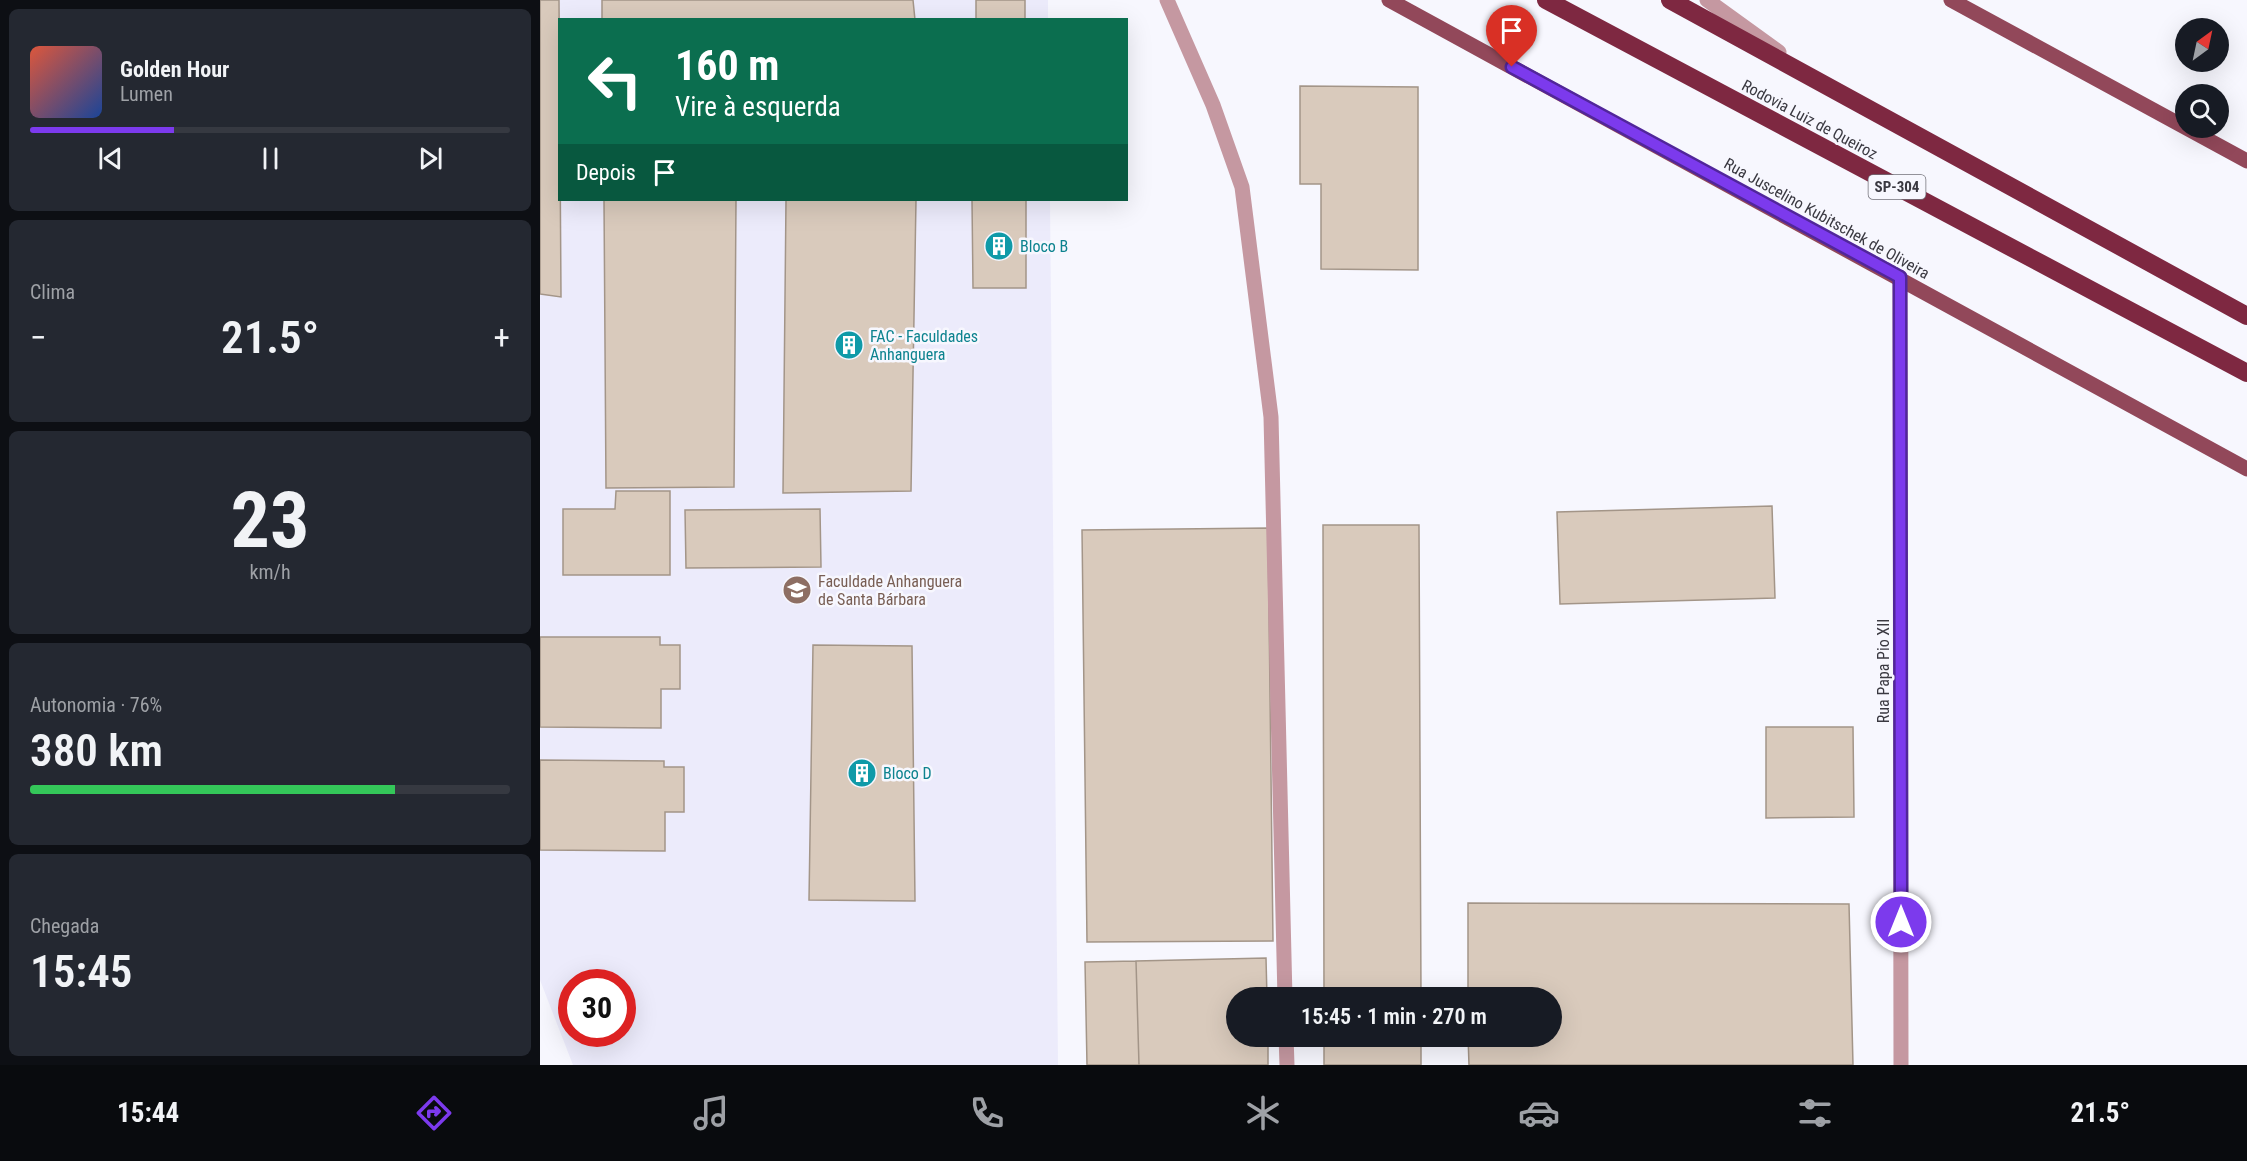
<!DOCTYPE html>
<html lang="pt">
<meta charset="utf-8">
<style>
:root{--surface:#171b24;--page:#242831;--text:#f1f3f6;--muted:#9ea1a6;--line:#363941;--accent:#7c3aed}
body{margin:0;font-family:"Roboto Condensed",sans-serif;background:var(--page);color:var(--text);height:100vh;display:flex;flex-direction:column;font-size:22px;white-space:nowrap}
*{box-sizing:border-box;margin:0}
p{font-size:20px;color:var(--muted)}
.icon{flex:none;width:33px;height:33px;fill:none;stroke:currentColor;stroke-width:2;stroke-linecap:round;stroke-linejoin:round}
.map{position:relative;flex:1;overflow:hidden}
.details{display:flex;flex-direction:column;gap:9px;padding:9px;background:#0d0f14;width:540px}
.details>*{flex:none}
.top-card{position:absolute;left:18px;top:18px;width:570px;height:183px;border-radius:0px;box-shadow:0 6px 24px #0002;background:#0b6e4f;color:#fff;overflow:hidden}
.needle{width:39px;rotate:33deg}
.buttons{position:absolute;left:1635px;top:18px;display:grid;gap:12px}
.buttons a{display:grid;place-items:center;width:54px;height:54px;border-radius:50%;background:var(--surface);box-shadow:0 6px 24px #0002;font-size:30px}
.speed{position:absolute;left:18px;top:969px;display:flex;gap:12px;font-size:30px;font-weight:700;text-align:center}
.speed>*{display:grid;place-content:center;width:78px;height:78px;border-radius:50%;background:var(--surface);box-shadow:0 6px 24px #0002;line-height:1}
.speed .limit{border:9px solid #d22;background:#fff;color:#111}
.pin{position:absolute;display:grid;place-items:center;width:51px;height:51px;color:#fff;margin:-62px -26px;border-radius:50% 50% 50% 0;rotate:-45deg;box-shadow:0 0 6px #0007}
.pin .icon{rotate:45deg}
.me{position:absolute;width:66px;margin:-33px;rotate:0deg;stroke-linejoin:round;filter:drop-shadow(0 0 4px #0008)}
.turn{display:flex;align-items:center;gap:21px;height:126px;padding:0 18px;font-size:27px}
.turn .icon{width:78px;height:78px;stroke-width:2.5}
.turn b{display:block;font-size:42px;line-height:51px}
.then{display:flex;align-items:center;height:57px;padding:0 18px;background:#0003;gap:12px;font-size:22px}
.big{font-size:45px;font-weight:600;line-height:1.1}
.details .tile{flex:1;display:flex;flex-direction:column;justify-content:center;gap:9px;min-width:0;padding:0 21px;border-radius:9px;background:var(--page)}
.details .dial{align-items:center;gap:0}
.dial b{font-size:78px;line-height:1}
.song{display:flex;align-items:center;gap:18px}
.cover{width:72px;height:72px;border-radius:9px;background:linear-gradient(135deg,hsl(10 70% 55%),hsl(220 70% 35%))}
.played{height:6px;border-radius:3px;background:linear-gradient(90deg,var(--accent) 30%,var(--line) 30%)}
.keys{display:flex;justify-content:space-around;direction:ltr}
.heat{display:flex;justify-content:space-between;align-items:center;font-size:33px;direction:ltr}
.charge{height:9px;border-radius:4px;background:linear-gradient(90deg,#34c759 76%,var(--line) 0)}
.trip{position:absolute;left:686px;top:987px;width:336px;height:60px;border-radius:30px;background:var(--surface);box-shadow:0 6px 24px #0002;font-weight:600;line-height:60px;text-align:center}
.tab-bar{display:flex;height:96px;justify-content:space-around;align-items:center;background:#090b0e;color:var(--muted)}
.tab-bar .icon{width:42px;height:42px}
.tab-bar .active{color:var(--accent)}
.tab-bar b{font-size:27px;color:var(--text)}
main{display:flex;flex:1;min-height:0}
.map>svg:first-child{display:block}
.built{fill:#ecebfb;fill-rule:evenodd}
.building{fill:#d9cabc;stroke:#a39588;stroke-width:1.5}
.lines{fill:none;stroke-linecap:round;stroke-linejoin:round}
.minor{stroke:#c598a1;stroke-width:15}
.major{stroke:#92485a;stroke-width:15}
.highway{stroke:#7e2841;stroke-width:18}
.route-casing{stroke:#51269a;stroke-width:15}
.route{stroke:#7c3aed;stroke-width:10}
.labels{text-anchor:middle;stroke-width:5;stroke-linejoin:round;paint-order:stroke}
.shield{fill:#f7f7fe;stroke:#73727a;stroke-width:1.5}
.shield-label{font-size:15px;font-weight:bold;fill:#3a3941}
.street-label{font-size:16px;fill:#3a3941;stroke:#f7f7fe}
.culture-label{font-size:16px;fill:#0d838f;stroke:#f7f7fe;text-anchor:start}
.education-label{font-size:16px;fill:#785e54;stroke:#f7f7fe;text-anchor:start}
</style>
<main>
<section class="details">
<div class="tile">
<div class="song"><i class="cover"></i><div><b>Golden Hour</b><p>Lumen</p></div></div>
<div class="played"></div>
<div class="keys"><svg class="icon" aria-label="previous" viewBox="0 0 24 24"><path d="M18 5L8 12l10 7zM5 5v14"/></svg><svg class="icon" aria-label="pause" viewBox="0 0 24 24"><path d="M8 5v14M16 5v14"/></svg><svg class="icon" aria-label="next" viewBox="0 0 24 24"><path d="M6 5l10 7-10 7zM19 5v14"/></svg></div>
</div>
<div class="tile"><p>Clima</p>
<div class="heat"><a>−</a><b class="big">21.5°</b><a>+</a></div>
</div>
<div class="tile dial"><b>23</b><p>km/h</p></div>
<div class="tile"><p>Autonomia · 76%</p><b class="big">380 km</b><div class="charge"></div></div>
<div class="tile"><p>Chegada</p><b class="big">15:45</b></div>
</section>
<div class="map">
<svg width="1707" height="1065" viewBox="0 0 1707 1065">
<rect width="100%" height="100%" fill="#f7f7fe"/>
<path class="built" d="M 0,0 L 508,0 L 508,20 L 20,20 L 20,200 L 510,200 L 518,1065 L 33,1065 L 0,980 ZM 32,982 L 82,982 L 82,1034 L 32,1034 Z"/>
<path class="building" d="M 0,0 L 19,0 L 21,297 L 0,294 Z
M 62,0 L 373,0 L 375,20 L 62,20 Z
M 436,0 L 485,0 L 485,20 L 436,20 Z
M 760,86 L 878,87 L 878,270 L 781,269 L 781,184 L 760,184 Z
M 64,200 L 196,200 L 194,487 L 66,488 Z
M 246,200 L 376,200 L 371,491 L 243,493 Z
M 432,200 L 486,200 L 486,288 L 433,288 Z
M 76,491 L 130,491 L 130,575 L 23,575 L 23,509 L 75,509 Z
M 1232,506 L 1235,598 L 1020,604 L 1017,512 Z
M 280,509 L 281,567 L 146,568 L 145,510 Z
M 783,525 L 879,525 L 881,998 L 784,998 Z
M 728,528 L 733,941 L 547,942 L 542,530 Z
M 0,637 L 120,637 L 120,645 L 140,645 L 140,689 L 121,689 L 121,728 L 0,727 Z
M 273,645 L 372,646 L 375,901 L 269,900 Z
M 1226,727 L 1313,727 L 1314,817 L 1226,818 Z
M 0,760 L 124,761 L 124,767 L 144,767 L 144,812 L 125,812 L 125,851 L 0,850 Z
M 928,903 L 1309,904 L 1313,1065 L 929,1065 L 928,1036 L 1011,1036 L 1011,998 L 928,998 Z
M 726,958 L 727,998 L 696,998 L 696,1036 L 728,1036 L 728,1065 L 599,1065 L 596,961 Z
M 596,961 L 599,1065 L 547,1065 L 545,962 Z
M 784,1036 L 881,1036 L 881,1065 L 784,1065 Z"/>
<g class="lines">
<path class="minor" d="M 627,0 L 673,105 L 702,187 L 731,417 L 745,998
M 1167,0 L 1239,52
M 1360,277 L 1361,1065
M 746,1036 L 747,1065"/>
<path class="major" d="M 849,0 L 1707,469
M 1411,0 L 1707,161"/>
<path class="highway" d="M 1006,0 L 1707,373
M 1130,0 L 1707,316"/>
</g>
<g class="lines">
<g class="route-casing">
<path id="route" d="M 972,67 L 1360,277 L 1361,922"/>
</g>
<use href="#route" class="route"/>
</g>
<defs>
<g id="building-disc" transform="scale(1.5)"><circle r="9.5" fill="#0f9aa8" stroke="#f7f7fe"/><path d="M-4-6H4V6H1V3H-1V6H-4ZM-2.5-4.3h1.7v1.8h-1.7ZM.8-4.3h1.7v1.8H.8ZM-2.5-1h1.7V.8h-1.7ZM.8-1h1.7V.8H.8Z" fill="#fff"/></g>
<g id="university-disc" transform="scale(1.5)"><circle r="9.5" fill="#8d6e63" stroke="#f7f7fe"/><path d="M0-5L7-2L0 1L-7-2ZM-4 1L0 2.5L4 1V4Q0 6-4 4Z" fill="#fff"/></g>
</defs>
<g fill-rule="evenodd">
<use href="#building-disc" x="459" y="246"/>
<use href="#building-disc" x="309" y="345"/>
<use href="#university-disc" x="257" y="590"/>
<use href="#building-disc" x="322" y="773"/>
</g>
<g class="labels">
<rect class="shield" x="1328.5" y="175" width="57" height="24" rx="4.5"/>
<g class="shield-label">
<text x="1357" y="192">SP-304</text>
</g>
<g class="street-label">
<text transform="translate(1270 119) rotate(28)" y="6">Rodovia Luiz de Queiroz</text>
<text transform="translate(1287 218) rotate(29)" y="6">Rua Juscelino Kubitschek de Oliveira</text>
<text transform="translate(1343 671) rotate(-90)" y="6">Rua Papa Pio XII</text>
</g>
<g class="culture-label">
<text x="480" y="252">Bloco B</text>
<text x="330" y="342">FAC - Faculdades<tspan x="330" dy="18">Anhanguera</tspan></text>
<text x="343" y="779">Bloco D</text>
</g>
<g class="education-label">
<text x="278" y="587">Faculdade Anhanguera<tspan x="278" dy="18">de Santa Bárbara</tspan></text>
</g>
</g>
</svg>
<div class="buttons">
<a><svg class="needle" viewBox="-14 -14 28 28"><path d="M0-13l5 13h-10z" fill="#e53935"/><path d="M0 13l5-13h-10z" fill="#9ea1a6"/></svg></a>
<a><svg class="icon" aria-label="search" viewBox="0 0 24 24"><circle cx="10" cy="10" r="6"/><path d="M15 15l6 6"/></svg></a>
</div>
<div class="speed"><div class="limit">30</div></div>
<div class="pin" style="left:972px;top:67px;background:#d93025"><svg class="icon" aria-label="arrive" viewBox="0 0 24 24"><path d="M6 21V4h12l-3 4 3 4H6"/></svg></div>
<svg class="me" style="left:1361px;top:922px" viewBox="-20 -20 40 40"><circle r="17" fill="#7c3aed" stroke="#fff" stroke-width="3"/><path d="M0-11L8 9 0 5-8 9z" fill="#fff"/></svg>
<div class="trip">15:45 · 1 min · 270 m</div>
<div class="top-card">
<div class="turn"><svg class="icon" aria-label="left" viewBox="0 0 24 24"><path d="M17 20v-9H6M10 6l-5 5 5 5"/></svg><div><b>160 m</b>Vire à esquerda</div></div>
<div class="then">Depois<svg class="icon" aria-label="arrive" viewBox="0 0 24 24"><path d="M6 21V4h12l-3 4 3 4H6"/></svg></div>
</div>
</div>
</main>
<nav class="tab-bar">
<b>15:44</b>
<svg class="icon active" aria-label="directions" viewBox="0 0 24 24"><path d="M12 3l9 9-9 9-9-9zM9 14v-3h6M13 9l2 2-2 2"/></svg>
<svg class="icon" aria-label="music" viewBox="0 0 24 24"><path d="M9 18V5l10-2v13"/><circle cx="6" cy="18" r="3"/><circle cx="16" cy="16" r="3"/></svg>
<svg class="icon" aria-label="phone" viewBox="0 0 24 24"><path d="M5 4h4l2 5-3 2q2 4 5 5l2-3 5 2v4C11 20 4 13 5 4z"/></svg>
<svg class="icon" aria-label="climate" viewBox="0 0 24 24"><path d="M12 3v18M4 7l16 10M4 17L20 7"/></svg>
<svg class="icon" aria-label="car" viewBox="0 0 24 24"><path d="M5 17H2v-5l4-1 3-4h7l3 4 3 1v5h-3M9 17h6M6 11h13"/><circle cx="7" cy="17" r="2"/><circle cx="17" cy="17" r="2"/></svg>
<svg class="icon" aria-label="filters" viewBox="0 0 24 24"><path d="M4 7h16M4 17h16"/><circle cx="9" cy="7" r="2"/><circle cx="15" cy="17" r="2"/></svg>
<b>21.5°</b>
</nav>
